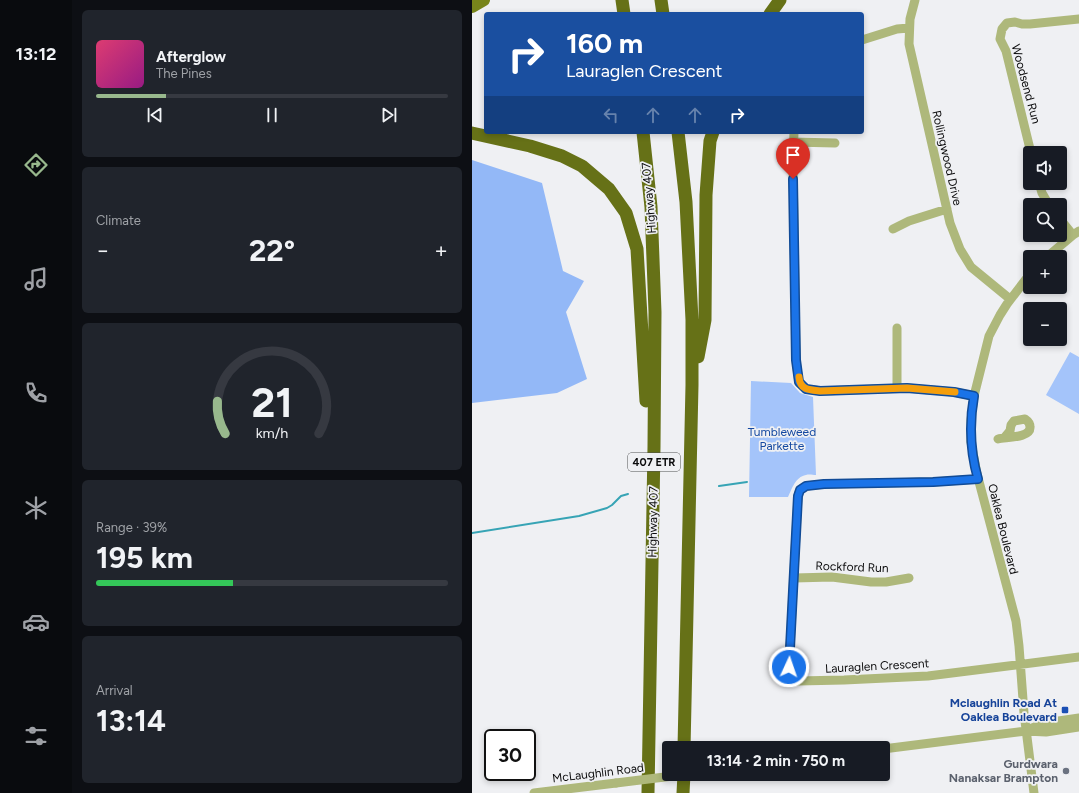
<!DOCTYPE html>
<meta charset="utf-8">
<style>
:root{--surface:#171b24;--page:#20242c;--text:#f1f3f6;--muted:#9ea1a6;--line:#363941;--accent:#98b88d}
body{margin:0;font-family:Figtree,sans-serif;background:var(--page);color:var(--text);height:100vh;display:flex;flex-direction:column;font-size:15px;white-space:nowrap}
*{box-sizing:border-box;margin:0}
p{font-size:13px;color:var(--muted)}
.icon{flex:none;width:22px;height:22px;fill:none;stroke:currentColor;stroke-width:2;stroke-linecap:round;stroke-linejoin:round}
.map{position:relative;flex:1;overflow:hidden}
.drawer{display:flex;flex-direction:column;gap:10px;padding:10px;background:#0d0f14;width:400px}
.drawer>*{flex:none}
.banner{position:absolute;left:12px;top:12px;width:380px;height:122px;border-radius:4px;box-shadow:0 2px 6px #0003;background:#1a4fa0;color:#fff;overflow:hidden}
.controls{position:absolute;left:551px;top:146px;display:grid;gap:8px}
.controls a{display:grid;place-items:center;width:44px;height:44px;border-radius:4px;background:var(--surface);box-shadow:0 2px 6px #0003;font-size:20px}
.speed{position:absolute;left:12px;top:729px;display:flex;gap:8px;font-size:20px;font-weight:700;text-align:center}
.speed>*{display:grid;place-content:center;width:52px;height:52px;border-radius:50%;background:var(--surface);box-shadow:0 2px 6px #0003;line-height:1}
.speed .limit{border:2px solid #111;border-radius:6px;background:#fff;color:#111}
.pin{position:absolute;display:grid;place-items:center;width:34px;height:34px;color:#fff;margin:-41px -17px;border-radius:50% 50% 50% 0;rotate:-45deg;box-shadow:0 0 4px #0007}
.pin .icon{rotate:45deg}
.me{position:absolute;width:44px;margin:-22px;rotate:3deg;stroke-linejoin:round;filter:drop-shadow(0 0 3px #0008)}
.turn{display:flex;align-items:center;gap:14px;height:84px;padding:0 16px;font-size:18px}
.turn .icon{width:52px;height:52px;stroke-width:2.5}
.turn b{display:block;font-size:28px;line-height:34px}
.lanes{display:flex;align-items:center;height:38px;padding:0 16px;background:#0003;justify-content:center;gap:20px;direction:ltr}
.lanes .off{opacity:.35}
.big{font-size:30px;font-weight:700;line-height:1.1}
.drawer .card{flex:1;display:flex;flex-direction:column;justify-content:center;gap:6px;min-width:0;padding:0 14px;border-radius:6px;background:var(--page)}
.drawer .dial{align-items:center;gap:0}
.dial svg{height:104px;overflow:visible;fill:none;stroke:var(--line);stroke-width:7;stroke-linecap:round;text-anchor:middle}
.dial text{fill:var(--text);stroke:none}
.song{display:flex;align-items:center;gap:12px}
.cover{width:48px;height:48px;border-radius:6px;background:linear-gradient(135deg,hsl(340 70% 55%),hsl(310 70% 35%))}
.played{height:4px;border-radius:2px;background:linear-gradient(90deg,var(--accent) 20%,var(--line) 20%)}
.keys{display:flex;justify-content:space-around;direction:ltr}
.heat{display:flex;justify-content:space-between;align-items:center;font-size:22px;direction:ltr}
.charge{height:6px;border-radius:3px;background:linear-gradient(90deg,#34c759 39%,var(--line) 0)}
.trip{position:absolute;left:190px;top:741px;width:228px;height:40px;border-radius:4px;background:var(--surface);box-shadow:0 2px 6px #0003;font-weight:700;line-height:40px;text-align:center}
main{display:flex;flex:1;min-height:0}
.tab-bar{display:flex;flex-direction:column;width:72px;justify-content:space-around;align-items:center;background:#090b0e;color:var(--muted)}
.tab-bar .icon{width:28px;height:28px}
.tab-bar .active{color:var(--accent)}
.tab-bar b{font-size:18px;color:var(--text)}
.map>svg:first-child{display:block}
.green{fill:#a4c4fa}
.forest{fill:#93b8f7}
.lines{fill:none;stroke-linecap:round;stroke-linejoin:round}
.stream{stroke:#37a4b5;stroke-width:2}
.minor{stroke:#aeb87b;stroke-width:9}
.major{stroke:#78851b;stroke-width:12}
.highway{stroke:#667117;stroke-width:13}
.minor-bridge{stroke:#aeb87b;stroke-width:9}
.route-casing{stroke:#114b97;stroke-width:10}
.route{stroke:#1a73e8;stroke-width:7}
.slow{stroke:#f59e0b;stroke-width:7}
.transit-dot{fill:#1a4fb4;stroke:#eff0f3;stroke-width:1.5}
.worship-dot{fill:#6b7280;stroke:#eff0f3;stroke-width:1.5}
.labels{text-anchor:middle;stroke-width:3.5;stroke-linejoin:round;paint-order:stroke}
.shield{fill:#eff0f3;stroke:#4f5051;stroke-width:1}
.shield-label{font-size:11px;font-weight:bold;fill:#0b0b0c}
.street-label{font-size:12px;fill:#0b0b0c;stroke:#eff0f3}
.park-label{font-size:12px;fill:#1549a1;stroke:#eff0f3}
.transit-label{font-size:12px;font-weight:bold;fill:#164399;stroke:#eff0f3;text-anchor:end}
.worship-label{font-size:12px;font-weight:bold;fill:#5b616d;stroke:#eff0f3;text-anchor:end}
</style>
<main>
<nav class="tab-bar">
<b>13:12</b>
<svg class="icon active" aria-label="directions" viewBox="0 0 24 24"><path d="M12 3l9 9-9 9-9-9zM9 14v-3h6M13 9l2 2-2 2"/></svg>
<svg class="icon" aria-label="music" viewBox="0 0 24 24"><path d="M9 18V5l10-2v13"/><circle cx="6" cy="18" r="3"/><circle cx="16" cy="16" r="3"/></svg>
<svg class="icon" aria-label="phone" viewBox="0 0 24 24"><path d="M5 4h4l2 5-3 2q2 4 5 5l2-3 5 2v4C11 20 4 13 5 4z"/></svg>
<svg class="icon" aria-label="climate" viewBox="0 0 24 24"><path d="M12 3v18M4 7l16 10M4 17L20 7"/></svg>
<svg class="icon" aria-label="car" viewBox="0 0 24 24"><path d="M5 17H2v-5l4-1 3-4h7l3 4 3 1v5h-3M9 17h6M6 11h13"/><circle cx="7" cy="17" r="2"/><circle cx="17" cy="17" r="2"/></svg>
<svg class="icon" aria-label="filters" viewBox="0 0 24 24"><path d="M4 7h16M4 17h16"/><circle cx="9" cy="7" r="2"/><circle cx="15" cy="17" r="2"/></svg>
</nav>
<section class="drawer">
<div class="card">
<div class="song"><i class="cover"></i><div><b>Afterglow</b><p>The Pines</p></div></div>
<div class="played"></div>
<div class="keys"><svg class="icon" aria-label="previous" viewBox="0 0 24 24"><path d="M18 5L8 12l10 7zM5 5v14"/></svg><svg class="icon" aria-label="pause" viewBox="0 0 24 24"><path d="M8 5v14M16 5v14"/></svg><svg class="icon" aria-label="next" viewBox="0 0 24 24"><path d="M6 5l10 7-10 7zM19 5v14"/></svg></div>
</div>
<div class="card"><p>Climate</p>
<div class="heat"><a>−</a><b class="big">22°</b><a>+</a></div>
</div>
<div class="card dial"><svg viewBox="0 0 100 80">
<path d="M14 69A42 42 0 1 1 86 69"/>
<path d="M14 69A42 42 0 0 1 8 44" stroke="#98b88d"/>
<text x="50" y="56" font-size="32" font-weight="700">21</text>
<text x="50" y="72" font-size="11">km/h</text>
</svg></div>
<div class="card"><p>Range · 39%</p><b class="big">195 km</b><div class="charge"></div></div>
<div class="card"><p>Arrival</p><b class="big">13:14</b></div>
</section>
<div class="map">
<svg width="607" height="793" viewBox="0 0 607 793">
<rect width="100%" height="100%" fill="#eff0f3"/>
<path class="green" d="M 598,352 L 607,357 L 607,414 L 574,395 Z
M 279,381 L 319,383 L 328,393 L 341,397 L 344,475 C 341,475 337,474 334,475 C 323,477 320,489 316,497 L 277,497 Z"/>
<path class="forest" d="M 0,160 L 70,183 L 91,271 L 112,281 L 94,312 L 115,379 L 85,393 L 0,403 Z"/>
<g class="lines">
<path class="stream" d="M 247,486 L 275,482
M 0,533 L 107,516 L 135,508 L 140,505 L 149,496 L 156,494"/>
<path class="minor" d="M 443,0 L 438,19 L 437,44 L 478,223 L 488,249 L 499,267 L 538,299
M 390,40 L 425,29 L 437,28
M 322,132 L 321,163 L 324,360 L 327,383 L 334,389 L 349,391 L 435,388 L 482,392 L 502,396
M 321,142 L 363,143
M 559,153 L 534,51 L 528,39 L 530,29 L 535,23 L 543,22 L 550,24 L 558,24 L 607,19
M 567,183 L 570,193 L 577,205
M 588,219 L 601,235
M 421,229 L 437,221 L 475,209
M 575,257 L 601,235 L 607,231
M 558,274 L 535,304 L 528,315 L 517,336 L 502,396 L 499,420 L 499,442 L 505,474 L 544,621 L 547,646 L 552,713 L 562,793
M 425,328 L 425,388
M 526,439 C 534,437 559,438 558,427 C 558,423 556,421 553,419 L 542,421 L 539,425 L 538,431 L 533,437
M 506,479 L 461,482 L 352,484 L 334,486 L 328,490 L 326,496 L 317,667 L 319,677 L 326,681 L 372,680 L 456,676 L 607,657
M 322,578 L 360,577 L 399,582 L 414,582 L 437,578
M 555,730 L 573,723 L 607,718
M 411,749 L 554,731 L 574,732 L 607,727
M 62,793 L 144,783"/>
<path class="major" d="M 0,7 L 12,0"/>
<path class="highway" d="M 150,0 L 152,14
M 189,0 L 191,14
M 298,14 L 308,0
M 171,132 L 179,207 L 183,312 L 182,447 L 176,793
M 206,132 L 214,202 L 220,320 L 220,385 L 212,748
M 0,133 L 58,146 L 90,156 L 110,166 L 137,189 L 154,213 L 165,249 L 174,401
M 226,357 L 233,320 L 234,195 L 238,141 L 241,132
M 211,793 L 212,774"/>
<path class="minor-bridge" d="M 144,783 L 217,774"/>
</g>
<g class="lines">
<g class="route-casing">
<path id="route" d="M 317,667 L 326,496 L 328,490 L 334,486 L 352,484 L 461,482 L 506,479 C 498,451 497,424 502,396 L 482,392 L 435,388 L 348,391 L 334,389 L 327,382 L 324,360 L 321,179"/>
</g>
<use href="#route" class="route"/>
<path class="slow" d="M 327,377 C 328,390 337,390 348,391 L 435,388 L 483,392"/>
</g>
<rect class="transit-dot" x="589" y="706" width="8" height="8" rx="2"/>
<circle class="worship-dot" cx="594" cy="771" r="4"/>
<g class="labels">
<rect class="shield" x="156" y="453" width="52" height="18" rx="3"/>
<g class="shield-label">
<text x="182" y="466">407 ETR</text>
</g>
<g class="street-label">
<text transform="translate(554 84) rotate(75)" y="4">Woodsend Run</text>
<text transform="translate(475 158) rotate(77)" y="4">Rollingwood Drive</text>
<text transform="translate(177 198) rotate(-95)" y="4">Highway 407</text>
<text transform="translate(181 522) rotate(-89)" y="4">Highway 407</text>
<text transform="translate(531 529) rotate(76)" y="4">Oaklea Boulevard</text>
<text transform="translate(380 567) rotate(2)" y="4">Rockford Run</text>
<text transform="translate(405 666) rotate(-3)" y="4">Lauraglen Crescent</text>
<text transform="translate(126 773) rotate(-7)" y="4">McLaughlin Road</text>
</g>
<g class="park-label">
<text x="310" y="436">Tumbleweed<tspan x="310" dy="14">Parkette</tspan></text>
</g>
<g class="transit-label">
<text x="585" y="707">Mclaughlin Road At<tspan x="585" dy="14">Oaklea Boulevard</tspan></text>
</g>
<g class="worship-label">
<text x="586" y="768">Gurdwara<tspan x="586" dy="14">Nanaksar Brampton</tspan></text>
</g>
</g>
</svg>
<div class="controls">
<a><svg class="icon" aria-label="sound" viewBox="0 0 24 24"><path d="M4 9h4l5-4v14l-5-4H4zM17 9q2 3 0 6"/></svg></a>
<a><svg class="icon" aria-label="search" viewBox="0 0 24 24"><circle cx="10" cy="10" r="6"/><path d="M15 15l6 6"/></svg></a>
<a>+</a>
<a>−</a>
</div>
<div class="speed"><div class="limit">30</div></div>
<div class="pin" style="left:321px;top:179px;background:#d93025"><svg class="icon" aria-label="arrive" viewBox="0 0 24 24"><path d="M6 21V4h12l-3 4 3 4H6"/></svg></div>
<svg class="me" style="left:317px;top:667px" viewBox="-20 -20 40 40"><circle r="17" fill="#1a73e8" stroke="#fff" stroke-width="3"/><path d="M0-11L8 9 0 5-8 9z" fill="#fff"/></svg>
<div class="trip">13:14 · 2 min · 750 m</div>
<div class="banner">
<div class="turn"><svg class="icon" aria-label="right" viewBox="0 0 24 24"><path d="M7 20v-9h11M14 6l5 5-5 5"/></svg><div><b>160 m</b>Lauraglen Crescent</div></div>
<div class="lanes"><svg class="icon off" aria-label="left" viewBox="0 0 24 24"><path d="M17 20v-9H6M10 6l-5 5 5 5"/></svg><svg class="icon off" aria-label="ahead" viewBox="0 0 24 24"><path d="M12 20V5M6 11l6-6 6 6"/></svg><svg class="icon off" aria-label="ahead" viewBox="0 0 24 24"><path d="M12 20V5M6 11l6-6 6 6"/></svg><svg class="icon" aria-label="right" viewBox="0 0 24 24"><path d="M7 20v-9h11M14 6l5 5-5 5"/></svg></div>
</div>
</div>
</main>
